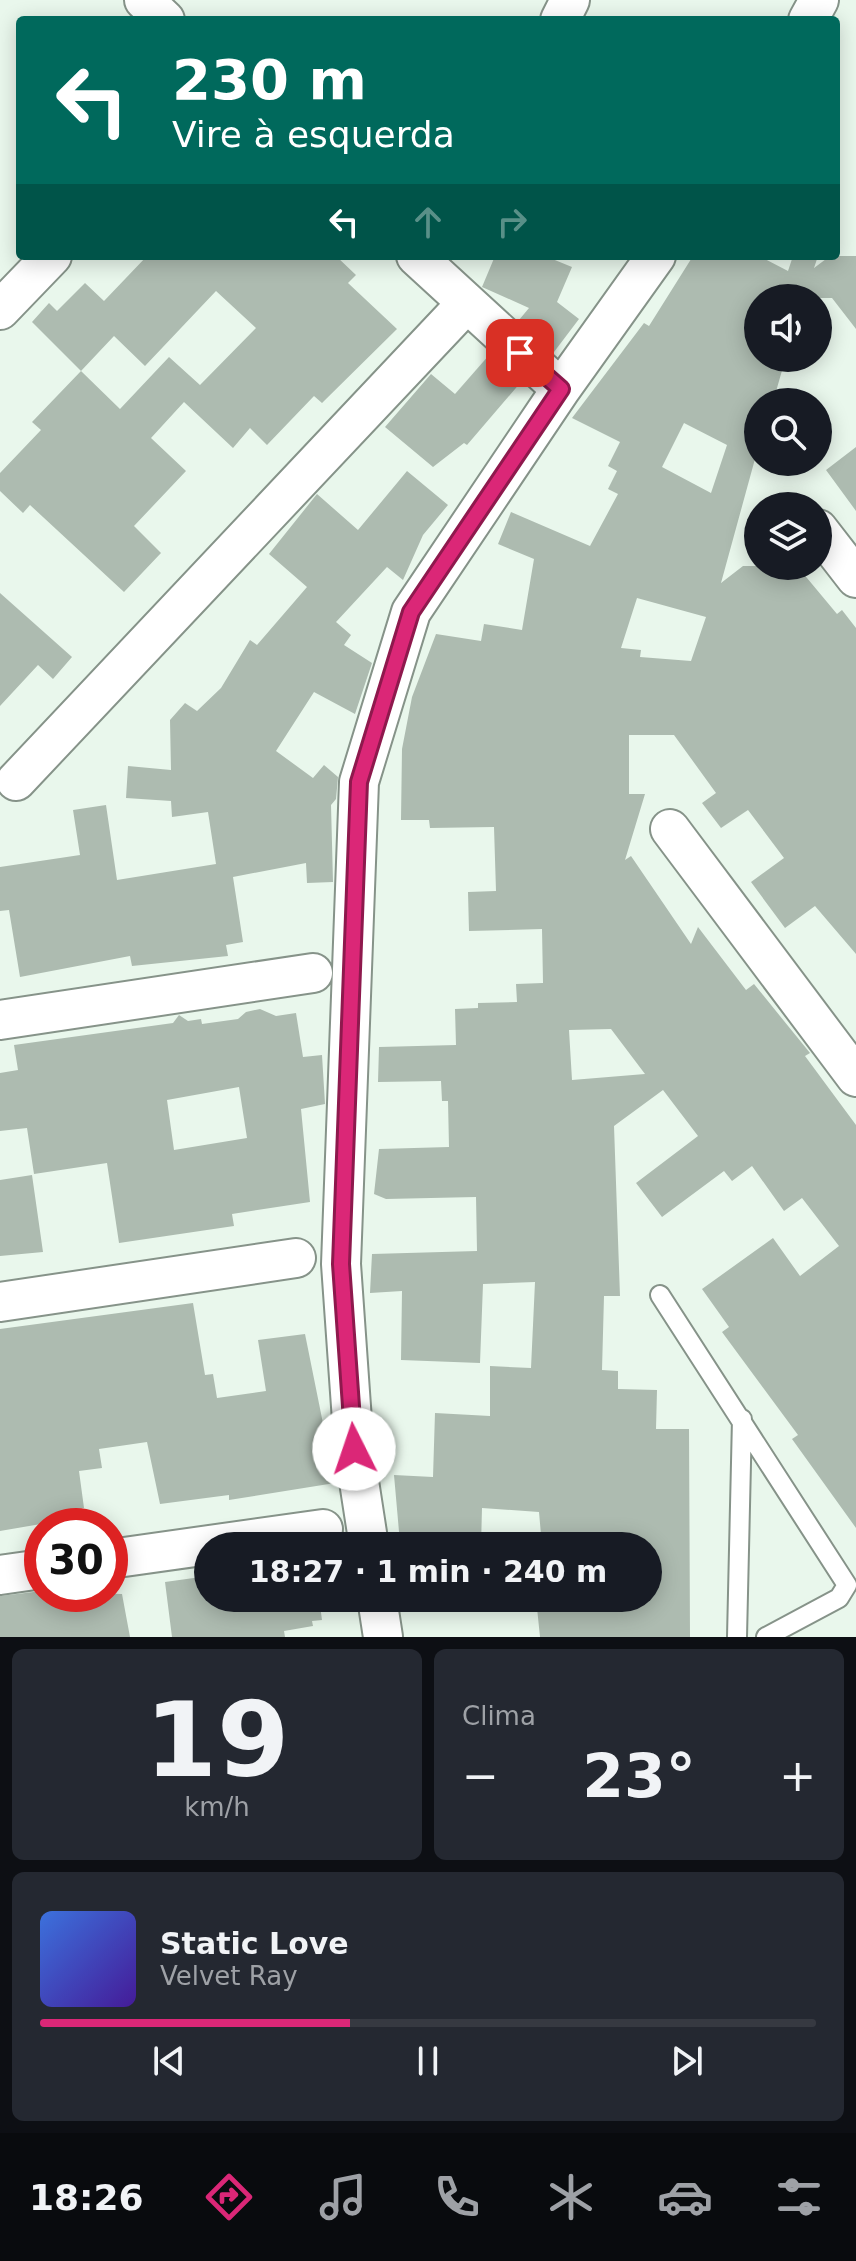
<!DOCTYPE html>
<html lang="pt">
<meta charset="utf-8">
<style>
:root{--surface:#171b24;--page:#242831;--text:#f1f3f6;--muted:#9ea1a6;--line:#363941;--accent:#db2777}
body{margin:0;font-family:"DejaVu Sans",sans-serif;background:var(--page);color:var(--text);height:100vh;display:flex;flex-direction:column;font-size:30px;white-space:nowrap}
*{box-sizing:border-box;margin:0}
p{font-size:26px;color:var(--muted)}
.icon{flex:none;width:44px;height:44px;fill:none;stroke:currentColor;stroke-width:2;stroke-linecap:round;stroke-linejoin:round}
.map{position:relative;height:1637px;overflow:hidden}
.drawer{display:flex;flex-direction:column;gap:12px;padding:12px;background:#0d0f14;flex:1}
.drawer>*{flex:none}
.banner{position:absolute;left:16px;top:16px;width:824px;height:244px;border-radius:8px;box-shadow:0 4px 20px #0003;background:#00695c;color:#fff;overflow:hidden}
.tools{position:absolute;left:744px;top:284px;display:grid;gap:16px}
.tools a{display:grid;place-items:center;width:88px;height:88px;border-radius:50%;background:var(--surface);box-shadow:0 4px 20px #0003;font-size:40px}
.speed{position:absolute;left:24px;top:1508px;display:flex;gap:16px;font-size:40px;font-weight:700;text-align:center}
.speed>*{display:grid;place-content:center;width:104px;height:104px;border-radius:50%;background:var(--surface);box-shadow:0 4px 20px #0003;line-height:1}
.speed .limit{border:12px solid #d22;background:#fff;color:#111}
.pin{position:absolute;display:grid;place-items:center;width:68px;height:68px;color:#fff;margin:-34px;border-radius:16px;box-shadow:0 4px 12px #0006}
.me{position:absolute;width:88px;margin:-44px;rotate:356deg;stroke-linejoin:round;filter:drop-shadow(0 0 6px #0008)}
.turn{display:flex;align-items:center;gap:28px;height:168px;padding:0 24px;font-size:36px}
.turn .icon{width:104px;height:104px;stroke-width:2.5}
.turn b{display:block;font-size:56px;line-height:68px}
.lanes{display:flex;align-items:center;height:76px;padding:0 24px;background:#0003;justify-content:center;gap:40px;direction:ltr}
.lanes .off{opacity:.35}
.big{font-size:60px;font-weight:700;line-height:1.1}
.drawer .card{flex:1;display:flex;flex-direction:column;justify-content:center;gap:12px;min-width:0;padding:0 28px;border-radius:12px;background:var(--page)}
.drawer .dial{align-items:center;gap:0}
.dial b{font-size:104px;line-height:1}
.song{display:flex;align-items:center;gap:24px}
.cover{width:96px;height:96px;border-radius:12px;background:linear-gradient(135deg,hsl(220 70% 55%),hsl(260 70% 35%))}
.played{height:8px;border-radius:4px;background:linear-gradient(90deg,var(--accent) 40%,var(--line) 40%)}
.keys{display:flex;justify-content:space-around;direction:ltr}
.heat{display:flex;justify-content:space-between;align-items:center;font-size:44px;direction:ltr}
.drawer .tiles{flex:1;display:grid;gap:12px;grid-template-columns:1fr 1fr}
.card:last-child{grid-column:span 2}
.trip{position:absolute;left:194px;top:1532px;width:468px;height:80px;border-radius:40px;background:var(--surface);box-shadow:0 4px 20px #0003;font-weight:700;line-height:80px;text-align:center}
.tabs{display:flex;height:128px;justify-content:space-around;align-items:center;background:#090b0e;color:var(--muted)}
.tabs .icon{width:56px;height:56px}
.tabs .current{color:var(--accent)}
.tabs b{font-size:36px;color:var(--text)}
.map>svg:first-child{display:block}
.building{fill:#adbbb0;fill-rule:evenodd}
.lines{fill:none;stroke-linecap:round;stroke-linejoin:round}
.lane-casing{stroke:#869389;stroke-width:22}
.street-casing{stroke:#869389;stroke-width:42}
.lane{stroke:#fff;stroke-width:18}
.street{stroke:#fff;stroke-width:38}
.route-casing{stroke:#8e194d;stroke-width:20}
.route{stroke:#db2777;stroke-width:14}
</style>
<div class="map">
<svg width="856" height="1637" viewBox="0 0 856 1637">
<rect width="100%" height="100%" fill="#e9f7ec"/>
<path class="building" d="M 147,256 L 336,256 L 356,275 L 348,283 L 397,329 L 322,403 L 314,396 L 267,445 L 250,428 L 233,448 L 184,402 L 151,438 L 186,471 L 134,526 L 161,553 L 124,592 L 30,505 L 23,513 L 0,491 L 0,473 L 41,430 L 32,422 L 81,371 L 120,409 L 169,357 L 200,385 L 256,328 L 216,291 L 145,366 L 114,336 L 81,371 L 32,322 L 49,303 L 57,311 L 85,283 L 104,301 Z
M 495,256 L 545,256 L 572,267 L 557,302 L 579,319 L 554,352 L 519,320 L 529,308 L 482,287 Z
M 693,256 L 759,256 L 788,271 L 793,256 L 818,256 L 814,268 L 830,256 L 856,256 L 856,329 L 832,298 L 758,298 L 758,358 L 783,367 L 773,402 L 758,402 L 758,448 L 721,583 L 743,566 L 797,566 L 837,614 L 842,610 L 856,628 L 856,954 L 815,906 L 785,928 L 751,882 L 784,858 L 748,810 L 721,828 L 702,803 L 716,793 L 674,735 L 629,735 L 629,794 L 645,794 L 625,860 L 631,856 L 691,944 L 698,927 L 746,990 L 754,984 L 810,1053 L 805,1056 L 856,1125 L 856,1528 L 792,1439 L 798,1435 L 722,1332 L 729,1327 L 702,1289 L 773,1238 L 800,1276 L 839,1246 L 802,1198 L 784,1211 L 752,1166 L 732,1181 L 724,1171 L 662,1217 L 636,1183 L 698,1136 L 663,1090 L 614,1126 L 620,1296 L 604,1296 L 602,1370 L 618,1371 L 618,1389 L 657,1390 L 656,1429 L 689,1429 L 690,1637 L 540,1637 L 536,1598 L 648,1598 L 648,1546 L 542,1546 L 539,1512 L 482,1508 L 481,1546 L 400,1543 L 394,1475 L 433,1477 L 435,1413 L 490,1416 L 490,1366 L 531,1368 L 535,1282 L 483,1284 L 480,1363 L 401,1360 L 402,1291 L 370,1293 L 372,1254 L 477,1251 L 476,1197 L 386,1199 L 374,1194 L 379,1149 L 449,1147 L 448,1101 L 442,1101 L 441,1081 L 378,1082 L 379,1047 L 456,1045 L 455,1009 L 478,1008 L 478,1003 L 517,1002 L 516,984 L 543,983 L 542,929 L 469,931 L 468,892 L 496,891 L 494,827 L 430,828 L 429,820 L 401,820 L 402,749 L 412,697 L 436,634 L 481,641 L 484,624 L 522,630 L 534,559 L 498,544 L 511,512 L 590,546 L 618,494 L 608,489 L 617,471 L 608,466 L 620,442 L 572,418 L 644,323 L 649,326 ZM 684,423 L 727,445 L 711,493 L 662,467 ZM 637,598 L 706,617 L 691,661 L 640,657 L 641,650 L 621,648 ZM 611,1029 L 645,1074 L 572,1080 L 569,1030 Z
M 490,354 L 521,382 L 467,445 L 464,443 L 433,467 L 385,427 L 431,374 L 455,394 Z
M 856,447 L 856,511 L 826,470 Z
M 407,471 L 448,505 L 423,535 L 403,580 L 387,567 L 336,622 L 351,635 L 344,645 L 372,663 L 355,714 L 314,692 L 276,751 L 313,778 L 324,765 L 338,777 L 336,799 L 331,805 L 333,882 L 307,883 L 306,863 L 233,877 L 243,942 L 226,945 L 228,956 L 132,966 L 130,956 L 20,977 L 9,910 L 0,911 L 0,867 L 80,855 L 73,810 L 106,805 L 117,880 L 216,864 L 208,812 L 172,817 L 171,801 L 126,798 L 128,766 L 171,770 L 170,720 L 185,703 L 197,711 L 221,688 L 250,640 L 257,645 L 307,587 L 269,554 L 317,494 L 358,530 Z
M 0,593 L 72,657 L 53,679 L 38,665 L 0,706 Z
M 260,1009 L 276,1016 L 296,1013 L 303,1057 L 322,1055 L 325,1104 L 301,1109 L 310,1202 L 232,1214 L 234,1226 L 119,1243 L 107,1163 L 34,1174 L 27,1128 L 0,1131 L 0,1073 L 18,1070 L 14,1045 L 173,1023 L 179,1015 L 188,1021 L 201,1019 L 202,1024 L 238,1019 L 246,1012 ZM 239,1087 L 247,1138 L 174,1150 L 167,1100 Z
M 32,1175 L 43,1252 L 0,1256 L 0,1180 Z
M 193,1303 L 205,1375 L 213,1374 L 217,1398 L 266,1391 L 258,1340 L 305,1334 L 335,1483 L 229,1500 L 229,1495 L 160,1504 L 147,1442 L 99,1449 L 102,1468 L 79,1471 L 84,1508 L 69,1510 L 70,1519 L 0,1531 L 0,1329 Z
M 208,1576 L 208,1598 L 319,1598 L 322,1620 L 312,1621 L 313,1626 L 284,1631 L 285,1637 L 172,1637 L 165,1582 Z
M 42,1591 L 122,1594 L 130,1637 L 0,1637 L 0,1596 Z"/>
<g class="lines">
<g class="lane-casing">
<path id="lane" d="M 660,1295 L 847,1585 L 839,1598 L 766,1637
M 737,1637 L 742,1419"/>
</g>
<g class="street-casing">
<path id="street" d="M 144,0 L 165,20
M 560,20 L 570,0
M 808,20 L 819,0
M 416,256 L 561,389
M 0,310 L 52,256
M 818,529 L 856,578
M 16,781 L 465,305
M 670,829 L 856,1077
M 0,1020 L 313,973
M 0,1302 L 296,1258
M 369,1546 L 354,1449 L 341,1264 L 359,782 L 411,612 L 561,389 L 656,256
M 110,1559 L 323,1529
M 0,1575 L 42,1569
M 377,1598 L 383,1637"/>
</g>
<use href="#lane" class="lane"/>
<use href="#street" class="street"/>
</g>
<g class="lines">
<g class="route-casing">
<path id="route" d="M 354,1449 L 341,1264 L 359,782 L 411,612 L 561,389 L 520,353"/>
</g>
<use href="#route" class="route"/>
</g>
</svg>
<div class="tools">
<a><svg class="icon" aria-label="sound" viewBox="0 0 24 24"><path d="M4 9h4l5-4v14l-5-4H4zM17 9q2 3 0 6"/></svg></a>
<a><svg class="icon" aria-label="search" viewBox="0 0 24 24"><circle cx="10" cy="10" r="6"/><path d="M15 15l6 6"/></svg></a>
<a><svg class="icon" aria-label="layers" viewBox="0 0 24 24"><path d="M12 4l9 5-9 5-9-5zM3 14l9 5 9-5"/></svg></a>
</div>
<div class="speed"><div class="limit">30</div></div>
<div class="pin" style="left:520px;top:353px;background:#d93025"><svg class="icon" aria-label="arrive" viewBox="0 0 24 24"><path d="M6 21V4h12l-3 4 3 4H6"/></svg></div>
<svg class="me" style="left:354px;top:1449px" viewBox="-20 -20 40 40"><circle r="19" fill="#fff"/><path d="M0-13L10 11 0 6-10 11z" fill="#db2777"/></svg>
<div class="trip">18:27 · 1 min · 240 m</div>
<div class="banner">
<div class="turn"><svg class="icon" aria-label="left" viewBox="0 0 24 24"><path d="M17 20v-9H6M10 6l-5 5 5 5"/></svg><div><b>230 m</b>Vire à esquerda</div></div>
<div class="lanes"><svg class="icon" aria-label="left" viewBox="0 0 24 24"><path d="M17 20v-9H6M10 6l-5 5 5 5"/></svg><svg class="icon off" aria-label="ahead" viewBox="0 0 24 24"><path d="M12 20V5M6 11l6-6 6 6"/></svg><svg class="icon off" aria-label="right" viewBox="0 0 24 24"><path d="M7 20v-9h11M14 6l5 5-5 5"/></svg></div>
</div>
</div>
<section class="drawer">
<div class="tiles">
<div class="card dial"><b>19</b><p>km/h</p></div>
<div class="card"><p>Clima</p>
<div class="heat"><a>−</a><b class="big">23°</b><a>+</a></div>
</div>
<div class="card">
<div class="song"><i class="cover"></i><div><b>Static Love</b><p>Velvet Ray</p></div></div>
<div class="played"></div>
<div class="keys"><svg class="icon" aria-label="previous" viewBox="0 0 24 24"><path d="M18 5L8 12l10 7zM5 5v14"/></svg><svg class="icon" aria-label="pause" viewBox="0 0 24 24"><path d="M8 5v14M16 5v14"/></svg><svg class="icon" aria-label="next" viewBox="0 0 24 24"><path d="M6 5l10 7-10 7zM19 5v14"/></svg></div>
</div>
</div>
</section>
<nav class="tabs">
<b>18:26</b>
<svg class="icon current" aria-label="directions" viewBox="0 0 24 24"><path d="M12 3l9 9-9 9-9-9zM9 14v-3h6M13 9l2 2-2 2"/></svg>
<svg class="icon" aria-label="music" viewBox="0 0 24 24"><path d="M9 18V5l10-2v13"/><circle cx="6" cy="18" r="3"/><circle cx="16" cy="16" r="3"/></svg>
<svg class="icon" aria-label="phone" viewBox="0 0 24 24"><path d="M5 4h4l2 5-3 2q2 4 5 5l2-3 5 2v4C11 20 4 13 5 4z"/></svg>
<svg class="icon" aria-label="climate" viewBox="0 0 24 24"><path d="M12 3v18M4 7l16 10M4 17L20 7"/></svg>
<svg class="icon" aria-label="car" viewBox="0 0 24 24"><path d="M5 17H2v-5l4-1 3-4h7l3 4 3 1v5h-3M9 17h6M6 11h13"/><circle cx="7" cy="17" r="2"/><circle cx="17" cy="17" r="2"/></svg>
<svg class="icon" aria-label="filters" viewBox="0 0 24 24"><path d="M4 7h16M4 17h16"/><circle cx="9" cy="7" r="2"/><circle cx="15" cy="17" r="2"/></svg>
</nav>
